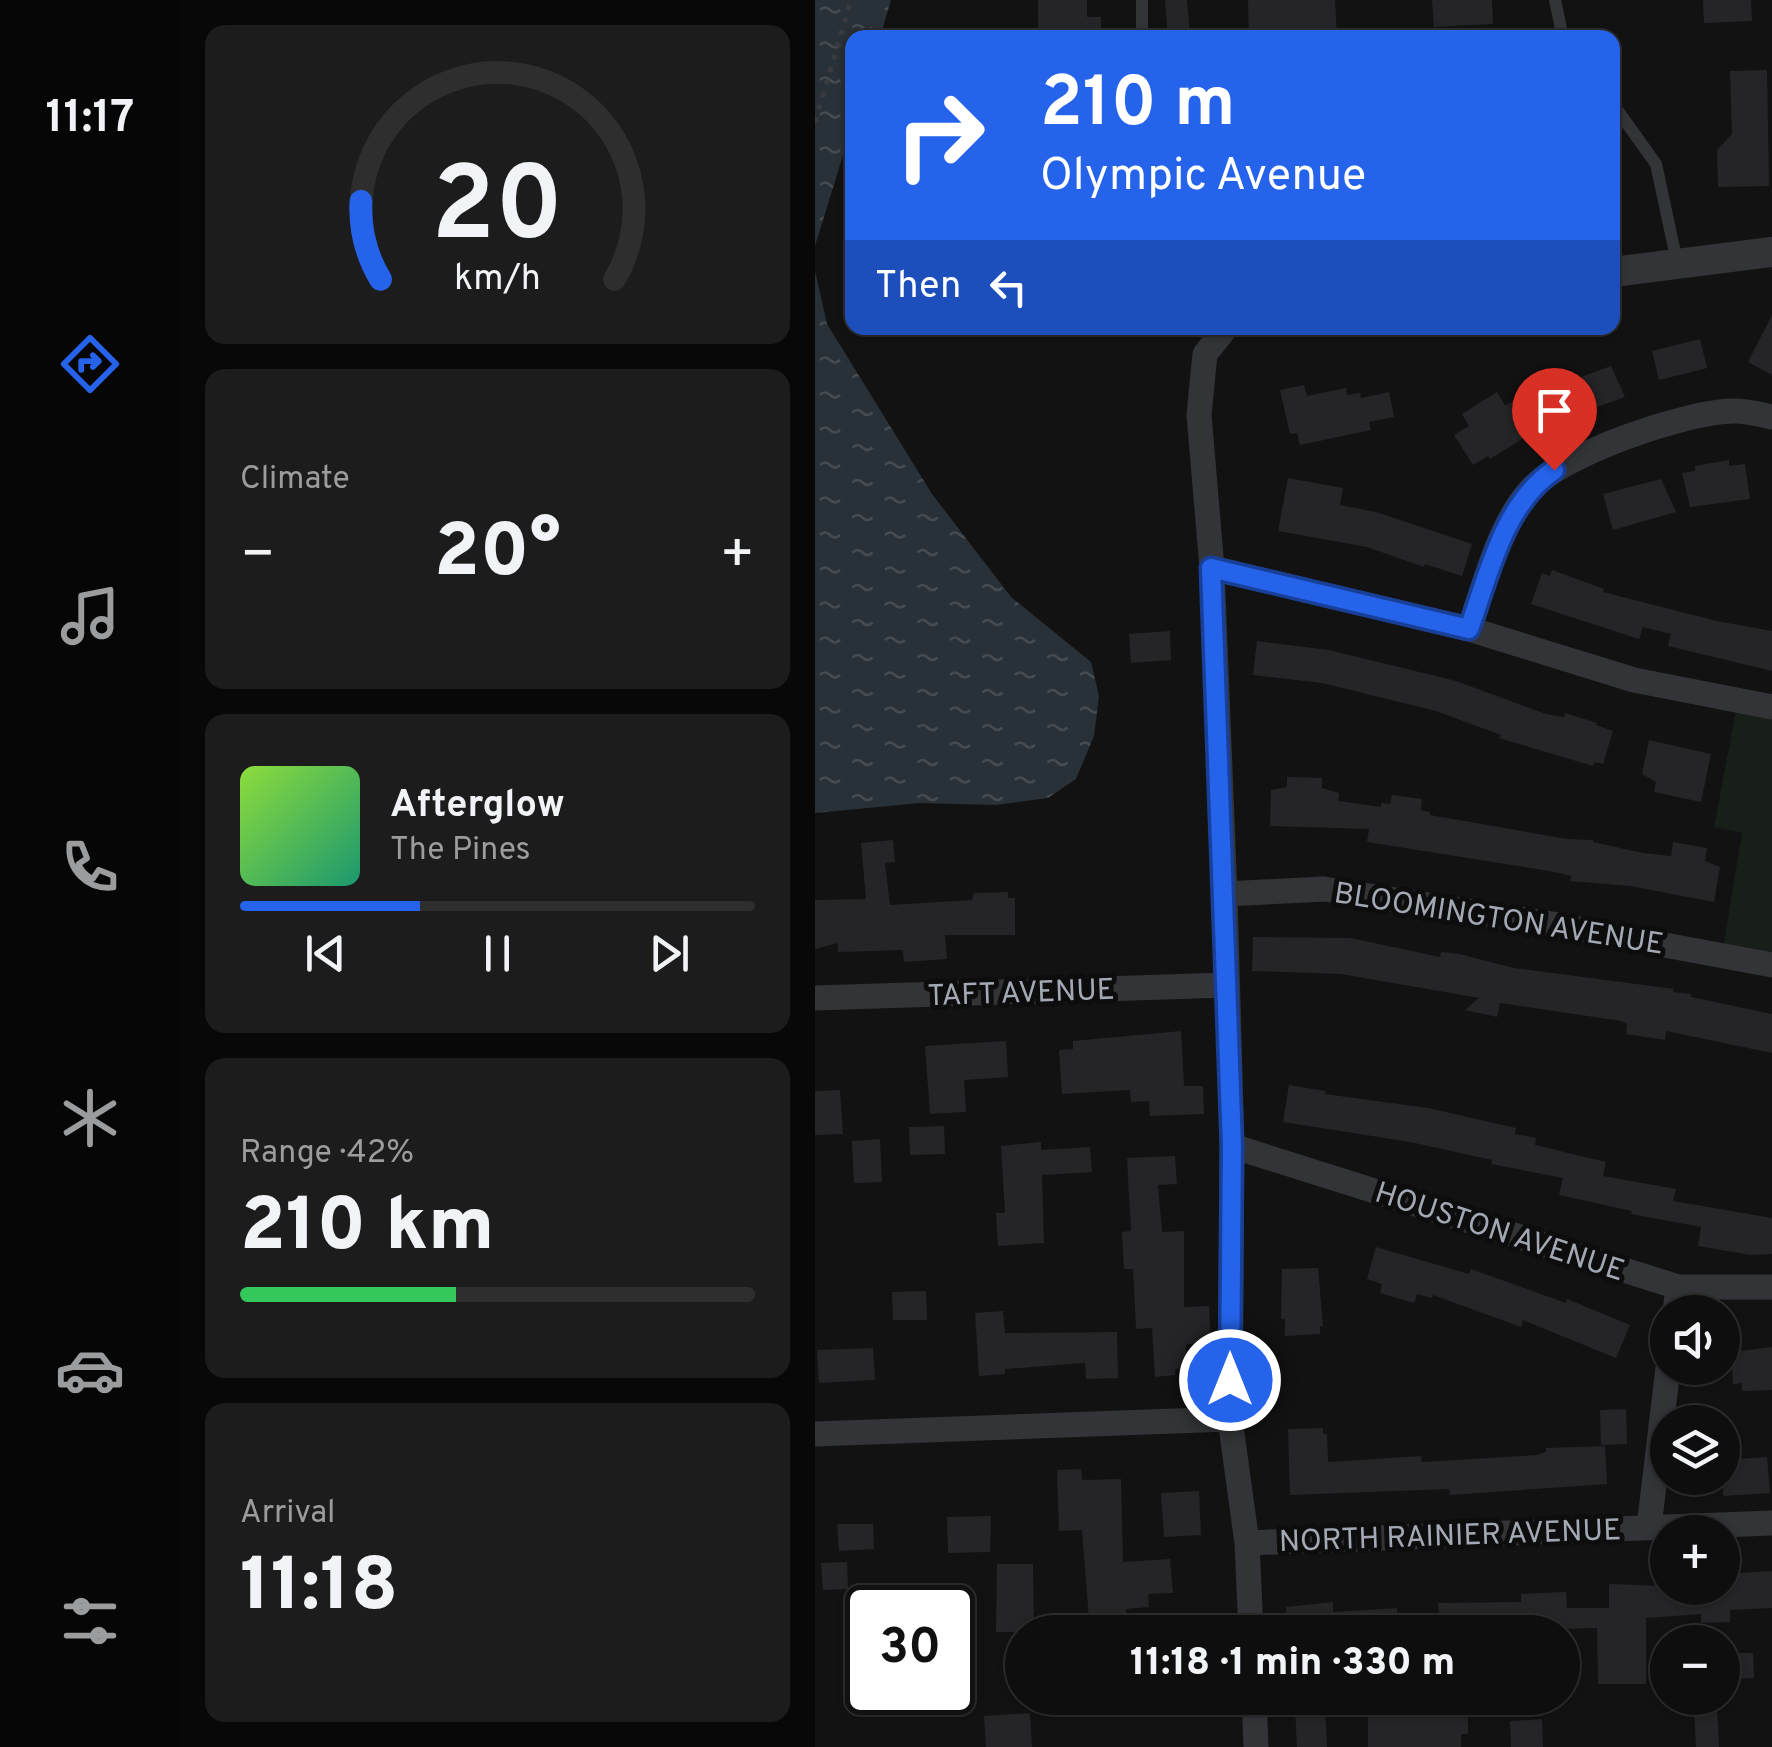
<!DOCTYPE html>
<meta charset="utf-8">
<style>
:root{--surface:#0e0e0e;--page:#1c1c1c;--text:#f1f3f6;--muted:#9b9c9e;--line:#2e2e2e;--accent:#2563eb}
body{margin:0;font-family:Overpass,sans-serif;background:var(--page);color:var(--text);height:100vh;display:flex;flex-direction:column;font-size:38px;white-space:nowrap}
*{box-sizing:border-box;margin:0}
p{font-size:32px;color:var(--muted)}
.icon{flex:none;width:55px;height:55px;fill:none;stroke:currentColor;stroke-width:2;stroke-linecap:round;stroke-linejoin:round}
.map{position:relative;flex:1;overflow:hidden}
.side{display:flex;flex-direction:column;gap:25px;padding:25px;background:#080808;width:635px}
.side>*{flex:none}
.top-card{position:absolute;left:30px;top:30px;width:775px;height:305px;border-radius:20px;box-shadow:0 2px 8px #0004,0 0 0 2px var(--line);background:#2563eb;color:#fff;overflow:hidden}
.fabs{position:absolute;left:835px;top:1295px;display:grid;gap:20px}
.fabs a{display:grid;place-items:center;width:90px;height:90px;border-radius:50%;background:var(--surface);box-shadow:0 2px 8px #0004,0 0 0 2px var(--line);font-size:50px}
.speed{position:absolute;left:30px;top:1585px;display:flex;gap:20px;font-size:50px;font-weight:700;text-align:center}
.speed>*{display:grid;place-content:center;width:130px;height:130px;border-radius:50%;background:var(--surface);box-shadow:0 2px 8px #0004,0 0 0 2px var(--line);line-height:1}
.speed .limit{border:5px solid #111;border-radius:15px;background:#fff;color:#111}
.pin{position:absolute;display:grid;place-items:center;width:85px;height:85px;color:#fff;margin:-102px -42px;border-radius:50% 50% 50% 0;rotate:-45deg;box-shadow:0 0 10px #0007}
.pin .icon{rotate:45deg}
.me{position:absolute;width:110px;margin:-55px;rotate:0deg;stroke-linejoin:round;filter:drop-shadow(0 0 8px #0008)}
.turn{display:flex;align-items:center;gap:35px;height:210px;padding:0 30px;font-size:45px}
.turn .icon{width:130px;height:130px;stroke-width:2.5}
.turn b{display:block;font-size:70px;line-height:85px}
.then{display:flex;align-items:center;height:95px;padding:0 30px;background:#0003;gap:20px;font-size:38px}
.big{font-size:75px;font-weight:800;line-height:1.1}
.side .card{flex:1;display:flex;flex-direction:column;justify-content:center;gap:15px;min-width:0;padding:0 35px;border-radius:20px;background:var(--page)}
.side .dial{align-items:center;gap:0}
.dial svg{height:260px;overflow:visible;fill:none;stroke:var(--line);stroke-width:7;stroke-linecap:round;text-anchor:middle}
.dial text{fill:var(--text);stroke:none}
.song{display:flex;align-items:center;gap:30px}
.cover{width:120px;height:120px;border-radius:15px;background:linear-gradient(135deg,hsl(90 70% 55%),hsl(160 70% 35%))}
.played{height:10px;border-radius:5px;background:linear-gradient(90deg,var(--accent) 35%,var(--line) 35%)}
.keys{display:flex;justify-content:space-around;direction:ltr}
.heat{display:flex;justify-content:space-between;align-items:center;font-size:55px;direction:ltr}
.charge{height:15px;border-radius:8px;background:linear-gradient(90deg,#34c759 42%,var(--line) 0)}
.trip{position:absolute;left:190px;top:1615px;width:575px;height:100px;border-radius:50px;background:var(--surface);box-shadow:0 2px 8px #0004,0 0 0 2px var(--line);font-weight:800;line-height:100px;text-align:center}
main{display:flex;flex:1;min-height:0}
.menu{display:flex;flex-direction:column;width:180px;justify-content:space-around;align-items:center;background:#060606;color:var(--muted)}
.menu .icon{width:70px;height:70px}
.menu .active{color:var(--accent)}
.menu b{font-size:45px;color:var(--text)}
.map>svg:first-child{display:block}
.park{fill:#181e18}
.water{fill:url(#water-ripples)}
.building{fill:#252527}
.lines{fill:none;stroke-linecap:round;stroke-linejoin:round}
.path{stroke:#393b3f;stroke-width:5;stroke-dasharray:5 8;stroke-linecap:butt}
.service{stroke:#333438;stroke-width:12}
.minor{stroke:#333438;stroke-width:25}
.tertiary{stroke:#333438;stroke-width:30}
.route-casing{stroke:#184099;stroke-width:25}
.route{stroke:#2563eb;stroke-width:18}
.labels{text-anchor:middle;stroke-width:10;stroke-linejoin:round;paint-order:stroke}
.street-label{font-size:30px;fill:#a3a9b4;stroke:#0d0d0e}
</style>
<main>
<nav class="menu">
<b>11:17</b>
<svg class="icon active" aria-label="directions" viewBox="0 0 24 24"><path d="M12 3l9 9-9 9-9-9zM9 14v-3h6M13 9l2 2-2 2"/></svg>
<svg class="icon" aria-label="music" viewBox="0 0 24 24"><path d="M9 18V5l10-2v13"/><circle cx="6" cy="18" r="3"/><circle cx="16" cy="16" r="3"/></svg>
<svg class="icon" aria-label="phone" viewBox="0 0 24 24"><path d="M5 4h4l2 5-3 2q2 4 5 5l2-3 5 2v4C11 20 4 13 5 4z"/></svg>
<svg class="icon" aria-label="climate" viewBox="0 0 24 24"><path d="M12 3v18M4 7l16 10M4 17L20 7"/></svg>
<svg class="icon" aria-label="car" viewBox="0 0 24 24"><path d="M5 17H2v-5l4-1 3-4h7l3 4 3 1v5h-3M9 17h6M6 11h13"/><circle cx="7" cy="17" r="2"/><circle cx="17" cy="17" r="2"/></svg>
<svg class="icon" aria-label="filters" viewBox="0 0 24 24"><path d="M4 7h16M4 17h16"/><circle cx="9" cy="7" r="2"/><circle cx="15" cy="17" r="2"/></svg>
</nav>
<section class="side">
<div class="card dial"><svg viewBox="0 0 100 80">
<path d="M14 69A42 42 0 1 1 86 69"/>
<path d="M14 69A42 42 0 0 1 8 45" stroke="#2563eb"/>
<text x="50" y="56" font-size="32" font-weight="700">20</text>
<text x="50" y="72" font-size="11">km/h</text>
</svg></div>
<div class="card"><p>Climate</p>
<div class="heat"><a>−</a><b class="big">20°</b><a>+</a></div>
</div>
<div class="card">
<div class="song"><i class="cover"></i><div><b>Afterglow</b><p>The Pines</p></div></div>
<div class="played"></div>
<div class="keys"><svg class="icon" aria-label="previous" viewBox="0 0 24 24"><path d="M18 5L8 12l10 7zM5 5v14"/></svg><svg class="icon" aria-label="pause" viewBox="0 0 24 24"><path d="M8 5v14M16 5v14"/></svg><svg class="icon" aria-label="next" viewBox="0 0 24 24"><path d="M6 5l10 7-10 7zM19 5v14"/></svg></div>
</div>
<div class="card"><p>Range · 42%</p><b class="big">210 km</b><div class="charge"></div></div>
<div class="card"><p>Arrival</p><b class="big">11:18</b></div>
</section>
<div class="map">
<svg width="957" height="1747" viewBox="0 0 957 1747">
<defs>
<pattern id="water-ripples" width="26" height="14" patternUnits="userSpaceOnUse" patternTransform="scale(2.5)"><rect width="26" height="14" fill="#283137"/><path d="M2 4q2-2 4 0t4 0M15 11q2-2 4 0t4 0" fill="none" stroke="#444c52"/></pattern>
</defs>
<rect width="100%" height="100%" fill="#121213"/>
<path class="park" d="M 923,700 L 957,707 L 957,965 L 907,955 L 927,833 L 899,827 Z"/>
<path class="water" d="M 0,0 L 76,0 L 65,37 L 38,38 L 37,126 L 0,246 Z
M 0,271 L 12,324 L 117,494 L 196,597 L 276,662 L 284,696 L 279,736 L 261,779 L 233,798 L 181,805 L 105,803 L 0,813 Z"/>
<path class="building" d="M 223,0 L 272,0 L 272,17 L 286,17 L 286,38 L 223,38 Z
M 350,0 L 372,0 L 375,38 L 353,38 Z
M 433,0 L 520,0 L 522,38 L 434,38 Z
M 617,0 L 677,0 L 678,24 L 619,27 Z
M 888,0 L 936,0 L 937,21 L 889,23 Z
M 952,70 L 954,186 L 903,187 L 902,150 L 917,134 L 915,71 Z
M 957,315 L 957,375 L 933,362 Z
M 885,339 L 892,368 L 844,380 L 837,351 Z
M 796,366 L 810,397 L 728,426 L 675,459 L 673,456 L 658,465 L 639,435 L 654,426 L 647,414 L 682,392 L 690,405 Z
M 489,385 L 492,396 L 531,388 L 532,395 L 545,393 L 546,398 L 574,392 L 579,417 L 554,422 L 556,430 L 485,445 L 482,433 L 475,434 L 465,390 Z
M 914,460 L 914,466 L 930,464 L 935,499 L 875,507 L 867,473 L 880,471 L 880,466 Z
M 473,478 L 528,488 L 525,505 L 561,512 L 657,544 L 647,576 L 610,564 L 609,567 L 552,547 L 463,531 Z
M 846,479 L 861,512 L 798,530 L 788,494 Z
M 737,570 L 789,589 L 788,592 L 902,621 L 957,631 L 957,671 L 853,646 L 856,634 L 828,627 L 824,639 L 716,604 L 727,573 L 735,576 Z
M 355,631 L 356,660 L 316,663 L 314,634 Z
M 442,641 L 514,650 L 641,681 L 731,714 L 749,717 L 750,713 L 782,723 L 781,725 L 798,731 L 788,764 L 780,762 L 778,766 L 684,738 L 686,735 L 621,711 L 507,683 L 438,675 Z
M 834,740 L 896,754 L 886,802 L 839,792 L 841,782 L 827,774 Z
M 472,777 L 507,778 L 507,788 L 524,793 L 523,801 L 566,807 L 566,803 L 575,804 L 577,795 L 607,799 L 606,810 L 615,812 L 615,815 L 752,839 L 778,840 L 778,842 L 828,853 L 856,856 L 858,842 L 892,848 L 890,861 L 905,867 L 899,902 L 815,886 L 755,881 L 756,876 L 740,872 L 552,842 L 554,829 L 455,826 L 456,790 L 472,787 Z
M 78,840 L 80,862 L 70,863 L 75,905 L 157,900 L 159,893 L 193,892 L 193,898 L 200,898 L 200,935 L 130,935 L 132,959 L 89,962 L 88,950 L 23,952 L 23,943 L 0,949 L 0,900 L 51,899 L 46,843 Z
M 438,937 L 536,938 L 625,957 L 626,952 L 644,954 L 699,968 L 859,989 L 858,992 L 876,994 L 876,997 L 957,1014 L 957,1053 L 851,1031 L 850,1040 L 811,1034 L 812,1024 L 806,1021 L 685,1003 L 682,1017 L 650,1010 L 664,998 L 526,974 L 437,971 Z
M 366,1031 L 369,1086 L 388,1086 L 389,1114 L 335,1116 L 334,1101 L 316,1102 L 315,1090 L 247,1094 L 244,1050 L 258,1049 L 258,1041 Z
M 191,1041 L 193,1077 L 149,1080 L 151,1112 L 115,1114 L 110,1046 Z
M 474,1085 L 510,1091 L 510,1094 L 613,1108 L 701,1128 L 700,1134 L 721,1138 L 720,1145 L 791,1162 L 788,1176 L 861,1189 L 858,1201 L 957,1218 L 957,1254 L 936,1255 L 883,1246 L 886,1227 L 816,1214 L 817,1211 L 744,1195 L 748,1178 L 676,1164 L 677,1160 L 595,1142 L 468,1122 Z
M 25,1090 L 28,1134 L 0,1135 L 0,1091 Z
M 129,1126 L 130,1154 L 95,1155 L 94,1127 Z
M 65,1139 L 67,1182 L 39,1183 L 37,1141 Z
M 226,1142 L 226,1150 L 275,1147 L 277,1172 L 227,1175 L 229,1243 L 183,1246 L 181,1213 L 190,1213 L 186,1146 Z
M 360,1156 L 362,1184 L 343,1185 L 347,1232 L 369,1231 L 369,1307 L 394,1306 L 396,1343 L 371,1344 L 372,1368 L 360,1369 L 360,1375 L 340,1377 L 337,1328 L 321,1329 L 318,1269 L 309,1269 L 307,1232 L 316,1231 L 312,1158 Z
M 561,1247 L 654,1274 L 656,1269 L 751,1303 L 752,1299 L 815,1325 L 801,1358 L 708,1320 L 706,1327 L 618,1295 L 617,1298 L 602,1294 L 599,1303 L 565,1293 L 567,1284 L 552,1279 Z
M 503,1268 L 508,1326 L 505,1326 L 505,1334 L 470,1336 L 470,1319 L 466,1319 L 467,1269 Z
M 111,1291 L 112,1320 L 78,1320 L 77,1292 Z
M 188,1311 L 190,1333 L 302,1332 L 303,1378 L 271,1379 L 270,1363 L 190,1369 L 190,1374 L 164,1376 L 160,1313 Z
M 957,1347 L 957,1390 L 927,1391 L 927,1383 L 918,1384 L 916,1352 Z
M 58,1348 L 60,1380 L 4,1383 L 2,1350 Z
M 811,1409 L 812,1444 L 786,1445 L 785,1410 Z
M 508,1428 L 508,1434 L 512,1434 L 513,1462 L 606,1456 L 607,1462 L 722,1455 L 731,1452 L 731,1448 L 790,1446 L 792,1484 L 635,1495 L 634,1489 L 475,1495 L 473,1429 Z
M 952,1457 L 955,1493 L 908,1496 L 908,1460 Z
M 266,1469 L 267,1480 L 306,1479 L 308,1562 L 355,1559 L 358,1593 L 333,1594 L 334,1607 L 311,1609 L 312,1632 L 275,1632 L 267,1530 L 244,1531 L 242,1470 Z
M 384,1491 L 386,1535 L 349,1537 L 346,1493 Z
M 176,1516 L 175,1552 L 133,1553 L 132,1517 Z
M 22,1524 L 58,1524 L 59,1549 L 24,1551 Z
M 32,1562 L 33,1589 L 8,1590 L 6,1563 Z
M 182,1564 L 218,1564 L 219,1632 L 181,1632 Z
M 957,1571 L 957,1608 L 915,1610 L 915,1622 L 886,1623 L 886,1614 L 831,1618 L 831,1684 L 783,1684 L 782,1628 L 625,1632 L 623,1603 L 706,1602 L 706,1594 L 751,1592 L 752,1608 L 794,1608 L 794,1584 L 908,1588 L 908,1574 Z
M 518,1602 L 518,1612 L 582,1608 L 583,1632 L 472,1632 L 471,1607 Z
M 916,1653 L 938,1653 L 939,1678 L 917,1679 Z
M 602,1698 L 653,1698 L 653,1734 L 646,1734 L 646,1747 L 553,1747 L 553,1703 L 603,1701 Z
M 510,1708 L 512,1747 L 482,1747 L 480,1709 Z
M 902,1708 L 904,1747 L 881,1747 L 879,1709 Z
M 215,1713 L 217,1747 L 171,1747 L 169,1716 Z
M 727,1719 L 728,1747 L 696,1747 L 695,1721 Z"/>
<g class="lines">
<path class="path" d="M 0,122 L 36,0"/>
<path class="service" d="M 327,0 L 327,38
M 740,0 L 748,38
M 798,104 L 841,164 L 862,262"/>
<path class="minor" d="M 411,328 L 390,354 L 384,415 L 397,568 L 410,894 L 417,1146 L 415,1419 L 432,1543 L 436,1632
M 397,568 L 654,629 L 819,680 L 957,707
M 654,629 C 670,584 683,526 715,490 C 747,454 872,411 919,411 C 932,411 945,414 957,417
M 410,894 L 509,889 L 737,924 L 957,965
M 0,998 L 412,985
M 417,1146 L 863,1287 L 957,1287
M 860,1312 L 863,1287
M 0,1434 L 415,1419
M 834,1527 L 853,1368
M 432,1543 L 957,1523
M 439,1698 L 441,1747"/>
<path class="tertiary" d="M 798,272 L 957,252"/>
</g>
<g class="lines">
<g class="route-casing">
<path id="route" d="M 415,1380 L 417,1146 L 396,568 L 654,629 C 674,574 688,505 739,470"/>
</g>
<use href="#route" class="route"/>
</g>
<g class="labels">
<g class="street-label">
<text transform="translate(684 918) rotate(9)" y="10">BLOOMINGTON AVENUE</text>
<text transform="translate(206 992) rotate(-2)" y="10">TAFT AVENUE</text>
<text transform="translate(685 1231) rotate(18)" y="10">HOUSTON AVENUE</text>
<text transform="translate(635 1535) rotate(-2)" y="10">NORTH RAINIER AVENUE</text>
</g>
</g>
</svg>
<div class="fabs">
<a><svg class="icon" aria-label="sound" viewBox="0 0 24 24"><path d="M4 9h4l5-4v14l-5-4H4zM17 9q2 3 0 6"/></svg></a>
<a><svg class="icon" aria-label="layers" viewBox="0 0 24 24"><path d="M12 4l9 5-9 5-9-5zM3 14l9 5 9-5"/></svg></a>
<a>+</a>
<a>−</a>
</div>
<div class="speed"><div class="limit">30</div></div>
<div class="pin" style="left:739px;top:470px;background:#d93025"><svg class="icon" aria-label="arrive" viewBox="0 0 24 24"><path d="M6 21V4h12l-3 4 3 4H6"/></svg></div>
<svg class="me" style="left:415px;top:1380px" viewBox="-20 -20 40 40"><circle r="17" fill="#2563eb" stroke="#fff" stroke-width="3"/><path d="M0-11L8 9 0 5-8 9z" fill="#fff"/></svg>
<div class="trip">11:18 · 1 min · 330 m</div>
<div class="top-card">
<div class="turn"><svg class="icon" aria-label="right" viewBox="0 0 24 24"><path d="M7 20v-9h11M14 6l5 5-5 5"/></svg><div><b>210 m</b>Olympic Avenue</div></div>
<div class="then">Then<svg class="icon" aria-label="left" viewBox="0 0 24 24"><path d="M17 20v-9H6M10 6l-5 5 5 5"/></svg></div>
</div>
</div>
</main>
